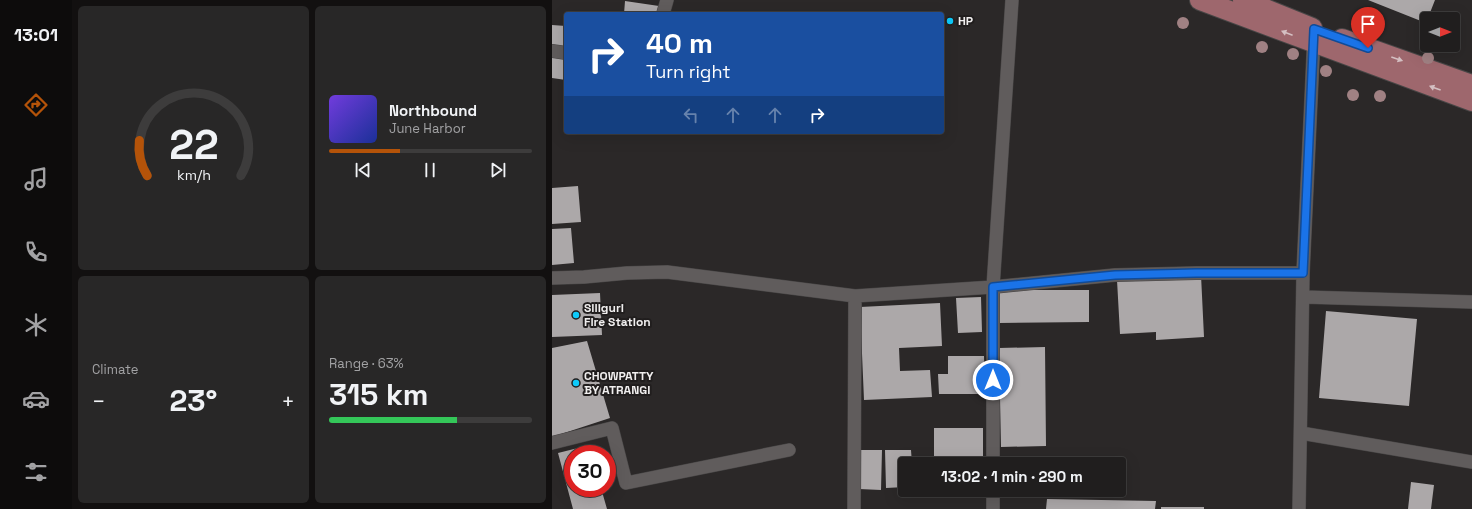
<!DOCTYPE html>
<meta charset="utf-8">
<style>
:root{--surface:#201e1e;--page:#282727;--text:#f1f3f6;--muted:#a2a2a4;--line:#3d3c3c;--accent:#b45309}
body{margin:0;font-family:"Space Grotesk",sans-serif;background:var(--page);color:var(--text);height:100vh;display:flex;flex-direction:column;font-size:15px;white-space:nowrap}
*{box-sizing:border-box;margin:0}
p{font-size:13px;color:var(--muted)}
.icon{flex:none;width:22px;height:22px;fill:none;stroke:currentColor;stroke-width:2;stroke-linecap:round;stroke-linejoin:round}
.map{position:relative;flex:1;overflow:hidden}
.sheet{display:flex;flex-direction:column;gap:6px;padding:6px;background:#121010;width:480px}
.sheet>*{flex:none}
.banner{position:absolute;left:12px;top:12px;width:380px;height:122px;border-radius:4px;box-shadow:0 4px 16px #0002,0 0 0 1px var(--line);background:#1a4fa0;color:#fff;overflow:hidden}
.needle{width:26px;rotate:90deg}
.controls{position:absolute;left:868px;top:12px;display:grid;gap:8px}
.controls a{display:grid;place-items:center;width:40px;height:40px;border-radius:4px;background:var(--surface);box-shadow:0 4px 16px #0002,0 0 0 1px var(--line);font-size:20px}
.speed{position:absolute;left:12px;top:445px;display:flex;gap:8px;font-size:20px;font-weight:700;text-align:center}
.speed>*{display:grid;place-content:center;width:52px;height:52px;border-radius:50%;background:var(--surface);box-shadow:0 4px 16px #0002,0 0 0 1px var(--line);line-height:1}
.speed .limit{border:6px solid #d22;background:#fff;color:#111}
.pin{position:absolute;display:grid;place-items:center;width:34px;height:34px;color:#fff;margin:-41px -17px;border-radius:50% 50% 50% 0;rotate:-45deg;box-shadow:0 0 4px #0007}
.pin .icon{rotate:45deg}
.me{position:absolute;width:44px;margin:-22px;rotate:0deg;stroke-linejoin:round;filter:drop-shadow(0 0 3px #0008)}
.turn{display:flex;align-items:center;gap:14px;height:84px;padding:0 16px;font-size:18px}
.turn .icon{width:52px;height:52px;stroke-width:2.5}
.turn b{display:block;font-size:28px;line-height:34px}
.lanes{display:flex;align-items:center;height:38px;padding:0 16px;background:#0003;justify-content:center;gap:20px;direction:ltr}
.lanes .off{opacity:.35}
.big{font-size:30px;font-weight:800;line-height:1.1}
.sheet .card{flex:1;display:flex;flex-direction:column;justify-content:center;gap:6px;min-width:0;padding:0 14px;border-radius:6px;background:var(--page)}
.sheet .dial{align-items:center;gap:0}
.dial svg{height:104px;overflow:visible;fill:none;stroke:var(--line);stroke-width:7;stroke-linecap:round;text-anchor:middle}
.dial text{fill:var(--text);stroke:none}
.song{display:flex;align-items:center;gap:12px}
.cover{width:48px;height:48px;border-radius:6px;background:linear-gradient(135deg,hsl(260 70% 55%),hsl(230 70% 35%))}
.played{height:4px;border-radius:2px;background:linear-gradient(90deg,var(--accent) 35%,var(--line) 35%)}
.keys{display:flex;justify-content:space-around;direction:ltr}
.heat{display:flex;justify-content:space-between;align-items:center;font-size:22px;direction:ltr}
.charge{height:6px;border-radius:3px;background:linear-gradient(90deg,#34c759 63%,var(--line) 0)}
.sheet .tiles{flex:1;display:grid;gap:6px;grid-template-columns:repeat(2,1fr)}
.trip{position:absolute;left:346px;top:457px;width:228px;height:40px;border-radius:4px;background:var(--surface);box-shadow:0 4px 16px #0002,0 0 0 1px var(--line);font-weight:800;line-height:40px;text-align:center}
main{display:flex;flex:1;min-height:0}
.tab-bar{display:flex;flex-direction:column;width:72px;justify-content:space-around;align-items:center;background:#0d0c0c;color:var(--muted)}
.tab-bar .icon{width:28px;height:28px}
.tab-bar .selected{color:var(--accent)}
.tab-bar b{font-size:18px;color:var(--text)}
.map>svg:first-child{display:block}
.building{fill:#aca8a9}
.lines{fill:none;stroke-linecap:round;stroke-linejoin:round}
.street-casing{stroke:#484646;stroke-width:14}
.primary-casing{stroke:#484646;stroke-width:22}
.street{stroke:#605c5c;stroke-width:13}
.primary{stroke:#9e676d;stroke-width:20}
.tree{fill:#a08183}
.oneway{fill:#d4bfc2}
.route-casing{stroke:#114b97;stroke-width:10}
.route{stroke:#1a73e8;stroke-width:7}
.poi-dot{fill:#0ecafa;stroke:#211e1e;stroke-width:1.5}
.labels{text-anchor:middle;stroke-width:4;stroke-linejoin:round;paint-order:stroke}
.poi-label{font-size:12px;font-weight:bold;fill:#f1efef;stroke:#211e1e;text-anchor:start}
</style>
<main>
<nav class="tab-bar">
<b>13:01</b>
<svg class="icon selected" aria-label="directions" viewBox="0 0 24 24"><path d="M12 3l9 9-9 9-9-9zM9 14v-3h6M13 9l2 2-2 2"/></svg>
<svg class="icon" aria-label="music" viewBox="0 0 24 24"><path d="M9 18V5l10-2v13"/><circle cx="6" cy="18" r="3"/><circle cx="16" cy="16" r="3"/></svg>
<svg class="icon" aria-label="phone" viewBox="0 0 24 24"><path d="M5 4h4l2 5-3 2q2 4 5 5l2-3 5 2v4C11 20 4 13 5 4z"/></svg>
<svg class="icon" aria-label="climate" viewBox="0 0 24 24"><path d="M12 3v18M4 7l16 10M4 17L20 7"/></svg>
<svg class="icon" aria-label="car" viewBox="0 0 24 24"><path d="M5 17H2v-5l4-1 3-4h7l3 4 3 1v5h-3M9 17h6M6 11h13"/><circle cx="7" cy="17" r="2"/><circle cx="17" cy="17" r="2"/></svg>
<svg class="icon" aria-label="filters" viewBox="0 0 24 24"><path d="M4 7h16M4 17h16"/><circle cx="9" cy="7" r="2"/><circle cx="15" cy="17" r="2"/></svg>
</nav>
<section class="sheet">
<div class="tiles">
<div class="card dial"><svg viewBox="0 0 100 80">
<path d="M14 69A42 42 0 1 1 86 69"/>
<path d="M14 69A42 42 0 0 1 8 42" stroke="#b45309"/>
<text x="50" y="56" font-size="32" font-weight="700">22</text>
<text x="50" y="72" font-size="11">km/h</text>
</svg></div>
<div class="card">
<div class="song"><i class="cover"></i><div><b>Northbound</b><p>June Harbor</p></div></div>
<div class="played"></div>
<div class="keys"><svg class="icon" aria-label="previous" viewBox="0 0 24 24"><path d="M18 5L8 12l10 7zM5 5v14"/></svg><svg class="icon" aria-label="pause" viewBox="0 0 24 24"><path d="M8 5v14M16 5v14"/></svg><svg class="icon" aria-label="next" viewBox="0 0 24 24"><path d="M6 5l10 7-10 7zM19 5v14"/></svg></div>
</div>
<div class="card"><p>Climate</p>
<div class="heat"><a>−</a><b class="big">23°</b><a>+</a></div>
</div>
<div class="card"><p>Range · 63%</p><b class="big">315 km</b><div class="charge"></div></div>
</div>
</section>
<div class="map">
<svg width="920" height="509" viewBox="0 0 920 509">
<rect width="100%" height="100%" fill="#2b2828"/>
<path class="building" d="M 816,0 L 883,0 L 874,23 Z
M 73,1 L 107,6 L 106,14 L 72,14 Z
M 0,25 L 14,26 L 14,47 L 0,46 Z
M 0,57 L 14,58 L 14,80 L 0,78 Z
M 26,186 L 29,222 L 0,224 L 0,188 Z
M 19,228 L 22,263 L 0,265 L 0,229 Z
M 649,275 L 652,337 L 604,340 L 604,332 L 568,334 L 565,280 Z
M 446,290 L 537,290 L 537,322 L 446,323 Z
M 48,293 L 50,335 L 0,337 L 0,295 Z
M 429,297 L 430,332 L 406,333 L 404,298 Z
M 388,303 L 390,346 L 347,348 L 348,371 L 378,370 L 380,397 L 312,400 L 308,307 Z
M 774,311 L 865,319 L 857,406 L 767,398 Z
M 35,341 L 58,418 L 0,437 L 0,348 Z
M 493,347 L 494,446 L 449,447 L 447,348 Z
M 396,356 L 432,356 L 433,394 L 387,394 L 386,374 L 396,374 Z
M 382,428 L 431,428 L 431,464 L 382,464 Z
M 38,445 L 41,454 L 21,454 L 21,488 L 49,488 L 55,509 L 21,509 L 6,453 Z
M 308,450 L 330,450 L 329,490 L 307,489 Z
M 333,450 L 359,450 L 360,464 L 353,464 L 353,487 L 334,488 Z
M 859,482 L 882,485 L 879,509 L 856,509 Z
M 495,499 L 604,501 L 603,509 L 494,509 Z
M 609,507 L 652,507 L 652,509 L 609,509 Z"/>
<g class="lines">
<g class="street-casing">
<path id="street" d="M 111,14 L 115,0
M 0,51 L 14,53
M 0,278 L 32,277 L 75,273 L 115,272 L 303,296 L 441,287 L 563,275 L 644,273 L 751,273
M 752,297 L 920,302
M 749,433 L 920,462
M 0,443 L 60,428 L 74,483 L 237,450
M 441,464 L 441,287 L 460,0
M 441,490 L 441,509
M 302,509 L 303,296
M 747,509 L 751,273 L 762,35"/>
</g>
<g class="primary-casing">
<path id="primary" d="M 648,0 L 920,101
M 691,0 L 760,28
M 790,39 L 920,85"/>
</g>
<use href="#street" class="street"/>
<use href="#primary" class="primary"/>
</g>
<g class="tree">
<circle cx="631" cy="23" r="6"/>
<circle cx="710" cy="47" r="6"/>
<circle cx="741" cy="54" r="6"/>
<circle cx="876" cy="58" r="6"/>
<circle cx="774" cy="71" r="6"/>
<circle cx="801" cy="95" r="6"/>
<circle cx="828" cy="96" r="6"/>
</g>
<defs><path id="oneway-solid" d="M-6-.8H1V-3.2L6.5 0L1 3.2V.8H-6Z"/></defs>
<g class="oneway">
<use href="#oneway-solid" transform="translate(735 33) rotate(-159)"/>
<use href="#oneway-solid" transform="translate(845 59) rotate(19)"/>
<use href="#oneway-solid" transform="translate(883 88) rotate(-160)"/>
</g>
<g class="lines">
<g class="route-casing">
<path id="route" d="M 441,380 L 441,287 L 563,275 L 644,273 L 751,273 L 762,29 L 816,48"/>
</g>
<use href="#route" class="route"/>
</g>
<g class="poi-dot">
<circle cx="398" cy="21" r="4"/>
<circle cx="24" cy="315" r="4"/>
<circle cx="24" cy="383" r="4"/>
</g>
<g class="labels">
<g class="poi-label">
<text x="406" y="25">HP</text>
<text x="32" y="312">Siliguri<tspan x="32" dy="14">Fire Station</tspan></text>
<text x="32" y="380">CHOWPATTY<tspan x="32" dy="14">BY ATRANGI</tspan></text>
</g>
</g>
</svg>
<div class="controls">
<a><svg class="needle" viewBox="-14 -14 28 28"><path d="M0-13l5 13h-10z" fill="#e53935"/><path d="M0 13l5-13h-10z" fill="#a2a2a4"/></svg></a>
</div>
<div class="speed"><div class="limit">30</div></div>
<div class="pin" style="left:816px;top:48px;background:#d93025"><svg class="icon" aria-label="arrive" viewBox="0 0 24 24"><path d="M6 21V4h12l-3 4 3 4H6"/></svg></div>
<svg class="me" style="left:441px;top:380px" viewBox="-20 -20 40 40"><circle r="17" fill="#1a73e8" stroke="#fff" stroke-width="3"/><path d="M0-11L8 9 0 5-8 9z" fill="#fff"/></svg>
<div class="trip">13:02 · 1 min · 290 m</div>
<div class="banner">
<div class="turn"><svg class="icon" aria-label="right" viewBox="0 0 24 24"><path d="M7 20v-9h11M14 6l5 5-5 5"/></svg><div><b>40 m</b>Turn right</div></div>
<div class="lanes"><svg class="icon off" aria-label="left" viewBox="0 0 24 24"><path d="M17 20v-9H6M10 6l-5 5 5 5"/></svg><svg class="icon off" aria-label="ahead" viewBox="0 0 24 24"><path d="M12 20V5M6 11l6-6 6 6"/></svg><svg class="icon off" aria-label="ahead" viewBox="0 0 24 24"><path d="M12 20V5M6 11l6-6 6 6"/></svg><svg class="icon" aria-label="right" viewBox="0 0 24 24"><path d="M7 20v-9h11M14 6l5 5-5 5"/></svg></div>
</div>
</div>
</main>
